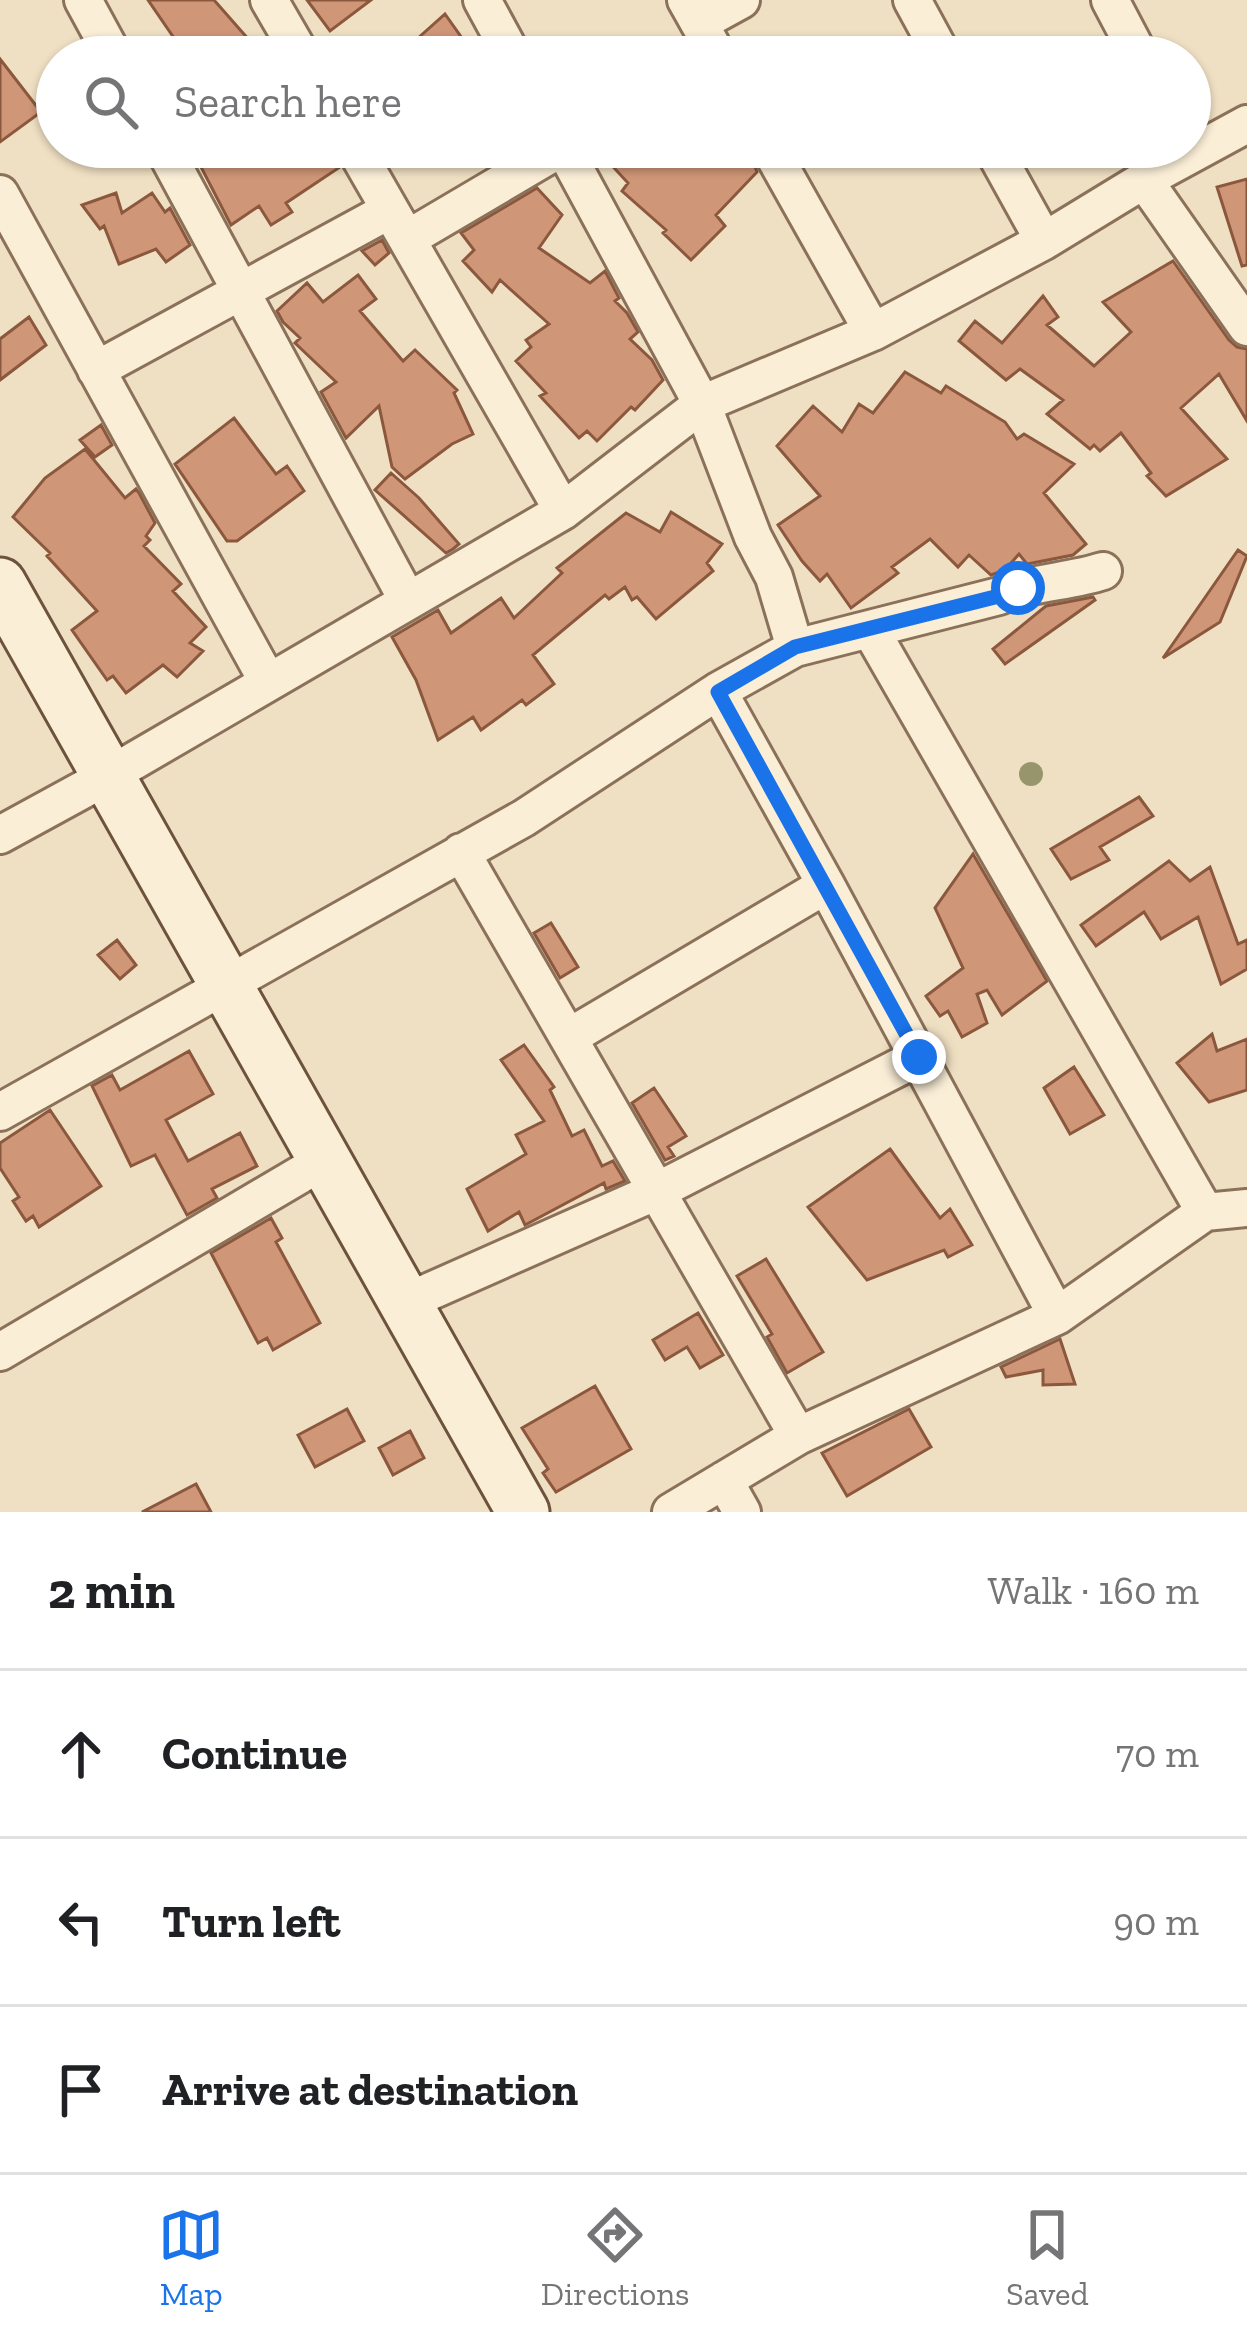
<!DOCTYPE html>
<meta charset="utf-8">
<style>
:root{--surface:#fff;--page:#f6f6f6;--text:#202124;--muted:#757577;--line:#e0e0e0;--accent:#1a73e8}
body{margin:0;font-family:"Zilla Slab",serif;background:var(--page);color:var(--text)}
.stop{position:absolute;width:36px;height:36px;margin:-27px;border:9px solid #1a73e8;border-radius:50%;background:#fff}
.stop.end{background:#1a73e8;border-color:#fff;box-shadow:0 3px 12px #0008}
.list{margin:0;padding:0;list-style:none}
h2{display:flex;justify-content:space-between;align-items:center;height:156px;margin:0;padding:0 48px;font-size:51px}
h2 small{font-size:39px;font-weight:400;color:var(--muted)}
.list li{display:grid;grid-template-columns:78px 1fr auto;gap:36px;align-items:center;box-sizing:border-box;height:168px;padding:0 48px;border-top:3px solid var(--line)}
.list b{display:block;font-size:45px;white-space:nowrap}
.list em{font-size:39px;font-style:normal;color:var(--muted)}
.icon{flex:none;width:66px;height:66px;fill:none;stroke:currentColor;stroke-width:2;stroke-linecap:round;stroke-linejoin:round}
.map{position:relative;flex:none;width:1247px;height:1512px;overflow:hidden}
.search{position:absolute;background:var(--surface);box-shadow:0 3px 9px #0004;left:36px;right:36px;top:36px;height:132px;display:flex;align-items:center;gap:30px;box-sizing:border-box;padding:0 42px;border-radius:66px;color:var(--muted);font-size:45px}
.sheet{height:660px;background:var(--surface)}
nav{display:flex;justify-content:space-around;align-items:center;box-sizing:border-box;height:168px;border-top:3px solid var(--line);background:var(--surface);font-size:33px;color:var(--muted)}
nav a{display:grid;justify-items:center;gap:6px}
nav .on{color:var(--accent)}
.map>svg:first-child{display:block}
.building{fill:#cf9778;stroke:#8b583e;stroke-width:3}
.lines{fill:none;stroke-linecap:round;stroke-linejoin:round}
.street-casing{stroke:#8b7159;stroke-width:42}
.secondary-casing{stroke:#6d523c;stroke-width:57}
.street{stroke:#faeed7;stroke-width:36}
.secondary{stroke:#faeed7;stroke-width:51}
.tree{fill:#97956c}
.route{stroke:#1a73e8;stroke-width:15}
</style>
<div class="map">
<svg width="1247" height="1512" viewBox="0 0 1247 1512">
<rect width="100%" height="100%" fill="#f0e0c3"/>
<!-- building -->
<path class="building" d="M148 0H214L264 57H187Z
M307 0H371L330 31Z
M445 14 464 41 441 57H397Z
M0 59 41 112 0 142Z
M228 147H332L340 167 286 203 292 212 271 225 259 206 231 225 201 167Z
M595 147H747L757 172 716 215 725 226 691 260 663 233 666 230 622 191 628 183Z
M1247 179V265L1242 266 1217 187Z
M537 188 562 215 539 248 590 283 605 271 619 298 615 301 627 313 638 332 630 339 652 360 663 380 635 410 631 407 597 441 587 431 579 438 540 396 546 393 516 361 531 347 526 340 549 324 500 280 492 292 463 261 474 250 461 233Z
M116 193 122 213 152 193 165 212 170 208 190 245 166 262 156 249 119 264 104 226 100 229 82 205Z
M382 240 389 253 375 265 362 251Z
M1173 261 1229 340 1237 347 1247 349V421L1219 374 1181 408 1227 459 1166 496 1147 476 1151 473 1121 433 1100 451 1094 445 1090 449 1047 414 1063 400 1020 369 1006 380 959 341 975 321 1002 343 1043 296 1058 317 1047 325 1094 366 1131 332 1103 302Z
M358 275 376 299 360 311 403 361 415 350 457 390 454 393 473 434 452 444 405 479 392 467 379 406 346 438 321 392 336 382 295 343 300 338 283 322 277 311 307 283 323 302Z
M29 317 46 345 0 380V339Z
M905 372 941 393 946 386 1005 422 1017 439 1024 434 1074 464 1044 493 1086 544 1073 555 1027 564 1019 554 1005 570 991 575 969 555 958 567 930 539 892 567 898 573 851 608 827 574 820 581 802 561 778 525 820 496 777 446 813 406 842 432 859 404 873 413Z
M234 418 276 474 287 466 304 491 237 541H227L175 464Z
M101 425 112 445 95 457 80 440Z
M85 449 125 498 136 489 139 493 155 523 146 536 150 540 144 546 181 584 173 591 206 627 190 643 203 651 177 677 163 665 126 693 113 676 107 680 72 630 97 611 47 556 50 553 13 517 45 478Z
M391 473 419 498 459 544 453 549 446 553 375 490Z
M671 512 722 544 707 563 713 571 656 619 637 597 632 600 625 587 609 599 605 595 533 655 554 684 526 705 522 700 481 730 473 717 438 740 416 680 392 637 438 610 451 633 501 598 514 618 562 573 557 568 626 513 660 532Z
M1238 550 1247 556 1220 622 1163 658Z
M1093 597 1095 600 1005 664 993 649 1046 606Z
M1139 797 1153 816 1100 847 1109 860 1071 879 1051 849Z
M973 854 1047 981 1002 1015 987 990 977 994 987 1023 962 1037 948 1011 940 1016 926 996 963 968 935 908Z
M1169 861 1190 881 1210 867 1238 944 1247 940V969L1221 984 1198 917 1161 939 1144 912 1096 946 1081 925Z
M551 923 578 967 560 978 534 933Z
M117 940 136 965 120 979 98 955Z
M1212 1034 1217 1051 1247 1039V1090L1209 1102 1177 1063Z
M524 1045 554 1087 550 1090 572 1136 584 1130 602 1166 613 1161 625 1181 606 1189 604 1183 525 1225 519 1212 488 1231 467 1189 526 1154 516 1135 544 1121 501 1060Z
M189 1051 213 1094 166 1120 188 1161 240 1133 257 1166 212 1189 217 1198 187 1215 155 1155 131 1166 92 1086 112 1075 120 1090Z
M1074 1067 1104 1115 1070 1134 1044 1088Z
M654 1088 686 1136 668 1147 674 1156 665 1160 632 1103Z
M50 1110 101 1186 39 1227 33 1216 26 1221 13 1201 19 1197 0 1168V1143Z
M890 1149 940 1218 950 1209 972 1245 948 1257 944 1250 867 1280 808 1207Z
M271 1218 282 1238 276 1242 320 1323 273 1350 267 1338 258 1343 211 1253Z
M766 1259 823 1352 787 1373 767 1337 772 1334 737 1276Z
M698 1313 723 1355 700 1368 687 1347 665 1360 653 1340Z
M1060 1339 1075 1384 1043 1385V1370L1006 1377 1001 1367Z
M595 1386 631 1449 556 1492 543 1473 548 1469 522 1428Z
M347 1409 364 1441 315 1467 298 1435Z
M909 1409 931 1447 847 1496 822 1453Z
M410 1431 424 1458 393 1475 379 1448Z
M196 1484 211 1512H142Z"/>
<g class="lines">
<!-- street casing -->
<g class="street-casing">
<path id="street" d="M83 0 114 57
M269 0 302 57
M482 0 513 57
M686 0 718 57
M912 0 943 57
M1110 0 1140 57
M699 23 741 0
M163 147 408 601
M354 147 563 511
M769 147 873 332
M992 147 1044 241
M1144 180 1247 327
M0 194 268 682
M407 239 563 147
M96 370 390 210
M870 629 1205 1212
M795 648 999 596C1032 582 1069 582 1103 571
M718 691 826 885 1057 1316
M0 835 108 776 563 511 702 404 873 332 1044 241 1144 180 1247 124
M461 852 798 1436
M569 1037 826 885
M0 1112 524 818 718 691 795 648 774 577 753 537 702 404 563 147
M406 1302 657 1191 919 1057
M0 1352 325 1160
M724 1480 742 1512
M671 1512 798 1436 1057 1316 1205 1212 1247 1208"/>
</g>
<!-- secondary casing -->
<g class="secondary-casing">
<path id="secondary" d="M0 584 523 1512"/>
</g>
<!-- street -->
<use href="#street" class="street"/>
<!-- secondary -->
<use href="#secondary" class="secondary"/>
</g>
<!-- trees -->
<circle class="tree" cx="1031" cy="774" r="12"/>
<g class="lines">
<!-- route -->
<path class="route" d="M919 1057 718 692 795 647 999 596 1018 588"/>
</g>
</svg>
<div class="stop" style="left:1018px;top:588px"></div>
<div class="stop end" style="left:919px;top:1057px"></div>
<div class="search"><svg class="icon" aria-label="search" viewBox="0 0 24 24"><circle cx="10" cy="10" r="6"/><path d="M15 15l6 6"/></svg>Search here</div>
</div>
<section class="sheet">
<h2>2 min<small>Walk · 160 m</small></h2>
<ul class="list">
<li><svg class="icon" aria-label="ahead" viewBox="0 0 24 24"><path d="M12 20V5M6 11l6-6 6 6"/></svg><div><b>Continue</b></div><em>70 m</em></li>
<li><svg class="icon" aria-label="left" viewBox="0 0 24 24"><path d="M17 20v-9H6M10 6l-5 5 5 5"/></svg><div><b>Turn left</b></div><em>90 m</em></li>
<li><svg class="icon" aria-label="arrive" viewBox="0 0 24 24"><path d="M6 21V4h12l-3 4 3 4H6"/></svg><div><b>Arrive at destination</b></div></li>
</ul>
</section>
<nav>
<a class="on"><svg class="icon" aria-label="map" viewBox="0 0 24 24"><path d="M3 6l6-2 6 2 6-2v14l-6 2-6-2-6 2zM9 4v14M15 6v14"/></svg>Map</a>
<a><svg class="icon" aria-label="directions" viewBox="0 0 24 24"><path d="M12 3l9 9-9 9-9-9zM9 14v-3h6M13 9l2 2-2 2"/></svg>Directions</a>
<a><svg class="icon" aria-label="saved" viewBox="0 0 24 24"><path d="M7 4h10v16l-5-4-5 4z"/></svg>Saved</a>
</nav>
